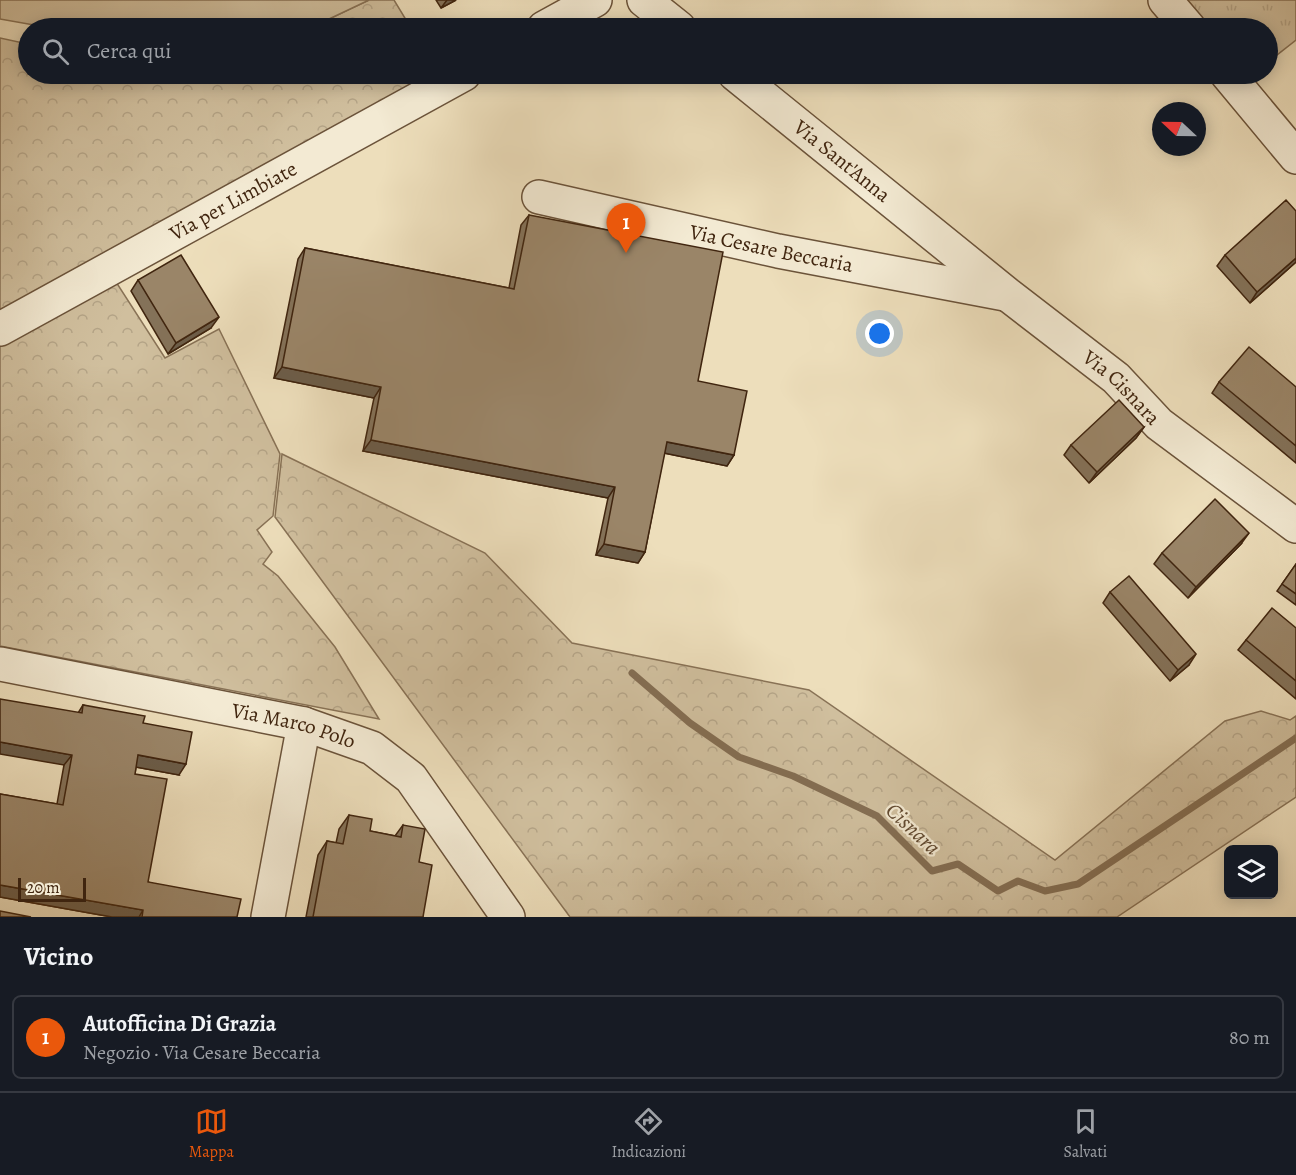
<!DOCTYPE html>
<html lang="it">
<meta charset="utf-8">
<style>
:root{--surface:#171b24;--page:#20242c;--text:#f1f3f6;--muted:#9ea1a6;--line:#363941;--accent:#ea580c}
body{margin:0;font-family:Alegreya,serif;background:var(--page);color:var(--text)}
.controls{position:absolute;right:18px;bottom:18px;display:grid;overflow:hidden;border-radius:9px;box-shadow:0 3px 15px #0003}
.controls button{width:54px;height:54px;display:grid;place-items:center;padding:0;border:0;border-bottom:2px solid var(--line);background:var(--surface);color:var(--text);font:30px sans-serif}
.compass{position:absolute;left:1152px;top:102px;width:54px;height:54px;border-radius:50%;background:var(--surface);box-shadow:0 3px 15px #0003;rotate:292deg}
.scale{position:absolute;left:18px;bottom:15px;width:68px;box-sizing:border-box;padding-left:6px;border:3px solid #40250f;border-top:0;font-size:16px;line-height:21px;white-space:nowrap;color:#40250f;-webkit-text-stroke:4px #f3ead3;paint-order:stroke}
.you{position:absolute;left:880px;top:334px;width:21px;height:21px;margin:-15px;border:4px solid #fff;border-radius:50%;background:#1a73e8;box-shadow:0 0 0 9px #1a73e833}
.badge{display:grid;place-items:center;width:39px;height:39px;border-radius:50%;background:var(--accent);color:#fff;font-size:20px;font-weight:700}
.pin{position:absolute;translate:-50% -50px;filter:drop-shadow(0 2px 3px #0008)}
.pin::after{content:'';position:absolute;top:32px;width:21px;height:18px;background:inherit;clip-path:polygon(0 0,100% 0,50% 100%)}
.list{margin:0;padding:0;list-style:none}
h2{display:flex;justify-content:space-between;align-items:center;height:78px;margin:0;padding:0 24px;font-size:26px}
h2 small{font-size:20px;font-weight:400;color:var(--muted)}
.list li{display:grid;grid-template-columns:39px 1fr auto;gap:18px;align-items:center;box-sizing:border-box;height:84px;margin:0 12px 12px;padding:0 12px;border:2px solid var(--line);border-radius:9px}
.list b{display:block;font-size:22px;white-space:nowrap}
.list p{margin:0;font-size:20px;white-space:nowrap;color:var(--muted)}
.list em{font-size:20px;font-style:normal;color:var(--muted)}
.icon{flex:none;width:33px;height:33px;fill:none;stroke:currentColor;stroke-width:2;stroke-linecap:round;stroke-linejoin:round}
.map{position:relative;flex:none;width:1296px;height:917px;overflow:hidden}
.search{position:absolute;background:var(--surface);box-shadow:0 3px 15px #0003;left:18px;right:18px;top:18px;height:66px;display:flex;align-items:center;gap:15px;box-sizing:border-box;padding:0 21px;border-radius:33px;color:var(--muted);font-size:22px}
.sheet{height:174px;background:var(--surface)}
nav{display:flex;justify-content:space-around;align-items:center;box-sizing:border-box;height:84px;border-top:2px solid var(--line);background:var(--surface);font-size:16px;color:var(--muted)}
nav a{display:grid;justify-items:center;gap:3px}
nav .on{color:var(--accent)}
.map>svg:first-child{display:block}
.grass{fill:url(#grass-tufts);stroke:#887256;stroke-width:1.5}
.forest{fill:url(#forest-crowns);stroke:#887256;stroke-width:1.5}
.garden{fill:#d0bf9e;stroke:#887256;stroke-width:1.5}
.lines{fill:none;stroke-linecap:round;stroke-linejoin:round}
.stream{stroke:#846e53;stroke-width:7}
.minor-casing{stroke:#6b533a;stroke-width:36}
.minor{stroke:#f3ead3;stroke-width:33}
.wall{fill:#847259;stroke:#40250f;stroke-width:1.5}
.shaded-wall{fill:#6c5d49;stroke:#40250f;stroke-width:1.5}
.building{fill:#9a8568;stroke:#40250f;stroke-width:1.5}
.labels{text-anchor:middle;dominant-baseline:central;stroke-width:4.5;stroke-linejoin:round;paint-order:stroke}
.street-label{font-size:21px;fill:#40250f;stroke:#f3ead3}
.water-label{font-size:22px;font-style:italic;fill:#624a31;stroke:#f3ead3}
</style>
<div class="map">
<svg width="1296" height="917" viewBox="0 0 1296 917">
<defs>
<pattern id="grass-tufts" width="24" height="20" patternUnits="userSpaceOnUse" patternTransform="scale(1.5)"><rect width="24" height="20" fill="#d0bf9e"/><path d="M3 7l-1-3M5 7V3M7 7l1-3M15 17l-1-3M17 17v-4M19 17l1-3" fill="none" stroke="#b4a487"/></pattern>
<pattern id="forest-crowns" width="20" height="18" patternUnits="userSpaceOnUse" patternTransform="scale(1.5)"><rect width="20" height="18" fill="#d0bf9e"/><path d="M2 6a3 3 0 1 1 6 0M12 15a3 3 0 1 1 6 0" fill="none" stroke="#b4a487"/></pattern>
</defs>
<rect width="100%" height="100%" fill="#eddebb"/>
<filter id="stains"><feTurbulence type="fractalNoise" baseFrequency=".00333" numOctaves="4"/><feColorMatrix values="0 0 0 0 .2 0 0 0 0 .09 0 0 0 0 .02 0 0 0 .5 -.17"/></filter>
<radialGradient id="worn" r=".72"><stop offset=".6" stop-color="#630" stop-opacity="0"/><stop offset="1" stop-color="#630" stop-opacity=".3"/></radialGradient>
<!-- grass -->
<path class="grass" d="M1182 0H1296V40L1268 62V28H1206Z"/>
<!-- forest -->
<path class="forest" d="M369 0H394L411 28H310Z
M0 38 28 44V74H437L107 268 165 358 219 329 280 454 273 516 257 530 272 552 263 564 278 576 335 647 379 719 0 646Z
M282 454 485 553 572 643 809 690 1055 860 1225 721 1261 711 1290 720 1296 716V797L1117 917H570L275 517Z"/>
<!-- garden -->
<path class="garden" d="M0 0H369L310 28H51L0 19Z"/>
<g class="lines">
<!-- stream -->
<path class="stream" d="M632 673 690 723 739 757 793 776 877 816 932 871 958 864 998 891 1018 881 1045 891 1078 884 1296 738"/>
<!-- minor casing -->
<g class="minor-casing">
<g id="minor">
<path d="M644 0 679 28"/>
<path d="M1165 0 1189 28"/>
<path d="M544 28 595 0"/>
<path id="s1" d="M735 74 1007 294 1116 378 1159 424 1296 526"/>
<path d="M1227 74 1296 157"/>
<path id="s2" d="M539 197 778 251 1005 294"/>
<path id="s3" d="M0 329 464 74"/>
<path id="s4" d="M0 664 304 724 372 748 411 778 508 917"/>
<path d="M268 917 304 724"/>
</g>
</g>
<!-- minor -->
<use href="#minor" class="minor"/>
</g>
<!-- wall -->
<path class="wall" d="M436 0H456L441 8Z
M529 215 698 381 734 455 727 466 664 453 645 552 638 563 596 555 608 498 363 451 374 398 274 378 298 259 305 248 509 288 521 225Z
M1225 255 1296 262 1250 303 1217 266Z
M138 280 211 328 168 354 131 291Z
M1219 382 1296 387V463L1212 393Z
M1144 427 1136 438 1089 483 1064 455 1071 445Z
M1241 544 1188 598 1154 564 1162 553Z
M1296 564V605L1277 591Z
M1110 592 1189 665 1170 681 1103 603Z
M1296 628V699L1238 650 1246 640Z
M83 705 143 723 179 775 136 767 135 774 148 882 237 917H112L0 897V794L57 804 64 765 78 713Z
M349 815 370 831 395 836 403 825 419 862 423 917H306L318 855 327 841 336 843 339 829Z"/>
<!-- shaded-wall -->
<path class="shaded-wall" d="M447 0H456L441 8Z
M1296 258V262L1250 303 1257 292Z
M219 317 211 328 168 354 176 343Z
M282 367 381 387 374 398 274 378Z
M1144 427 1136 438 1089 483 1097 472Z
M371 440 615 487 608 498 363 451Z
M667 442 734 455 727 466 659 452Z
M1249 533 1241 544 1188 598 1196 587Z
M604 544 645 552 638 563 596 555Z
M1196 654 1189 665 1170 681 1178 670Z
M0 742 72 755 64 765 0 754Z
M138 755 186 764 179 775 130 766Z
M0 885 143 910 139 917H112L0 897Z"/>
<!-- building -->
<path class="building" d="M1286 200 1296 211V258L1257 292 1225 255Z
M529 215 723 252 698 381 747 391 734 455 667 442 645 552 604 544 615 487 371 440 381 387 282 367 305 248 514 289Z
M181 255 219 317 176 343 138 280Z
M1249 347 1296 387V446L1219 382Z
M1119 400 1144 427 1097 472 1071 445Z
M1215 499 1249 533 1196 587 1162 553Z
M1296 564V594L1282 584Z
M1129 576 1196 654 1178 670 1110 592Z
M1272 608 1296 628V681L1246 640Z
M0 699 82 713 83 705 145 716 143 723 192 732 186 764 138 755 135 774 167 779 148 882 241 899 237 917H142L143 910 0 885V794L63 805 72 755 0 742Z
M349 815 372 819 370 831 401 837 403 825 425 829 419 862 432 865 423 917H313L327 841 343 844Z
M0 911 31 917H0Z"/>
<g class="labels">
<!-- street labels -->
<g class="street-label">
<text stroke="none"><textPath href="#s1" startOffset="138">Via Sant'Anna</textPath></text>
<text stroke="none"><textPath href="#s3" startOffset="266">Via per Limbiate</textPath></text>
<text stroke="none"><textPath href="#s2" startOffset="238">Via Cesare Beccaria</textPath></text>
<text stroke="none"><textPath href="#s1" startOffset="498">Via Cisnara</textPath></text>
<text stroke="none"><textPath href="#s4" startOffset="300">Via Marco Polo</textPath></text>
</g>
<!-- water labels -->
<g class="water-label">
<text transform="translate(913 829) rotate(43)">Cisnara</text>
</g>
</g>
<rect width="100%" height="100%" filter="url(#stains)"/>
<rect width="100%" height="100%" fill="url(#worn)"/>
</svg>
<div class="controls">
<button><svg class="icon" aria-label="layers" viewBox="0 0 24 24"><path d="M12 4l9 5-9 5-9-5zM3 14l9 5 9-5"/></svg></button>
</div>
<svg class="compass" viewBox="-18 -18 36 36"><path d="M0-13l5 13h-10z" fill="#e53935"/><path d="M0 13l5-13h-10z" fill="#9ea1a6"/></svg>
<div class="scale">20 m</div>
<div class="you"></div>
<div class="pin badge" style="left:626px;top:253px">1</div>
<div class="search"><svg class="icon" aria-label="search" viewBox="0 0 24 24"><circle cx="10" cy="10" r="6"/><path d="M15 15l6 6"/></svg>Cerca qui</div>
</div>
<section class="sheet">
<h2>Vicino<small></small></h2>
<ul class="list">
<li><span class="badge">1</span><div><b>Autofficina Di Grazia</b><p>Negozio · Via Cesare Beccaria</p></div><em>80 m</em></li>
</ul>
</section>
<nav>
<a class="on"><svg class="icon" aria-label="map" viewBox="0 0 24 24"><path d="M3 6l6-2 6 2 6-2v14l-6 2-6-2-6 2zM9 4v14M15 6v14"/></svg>Mappa</a>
<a><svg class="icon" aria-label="directions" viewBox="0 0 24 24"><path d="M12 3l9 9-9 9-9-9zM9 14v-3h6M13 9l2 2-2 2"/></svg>Indicazioni</a>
<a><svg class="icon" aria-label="saved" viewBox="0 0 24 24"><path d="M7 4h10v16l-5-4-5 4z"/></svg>Salvati</a>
</nav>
